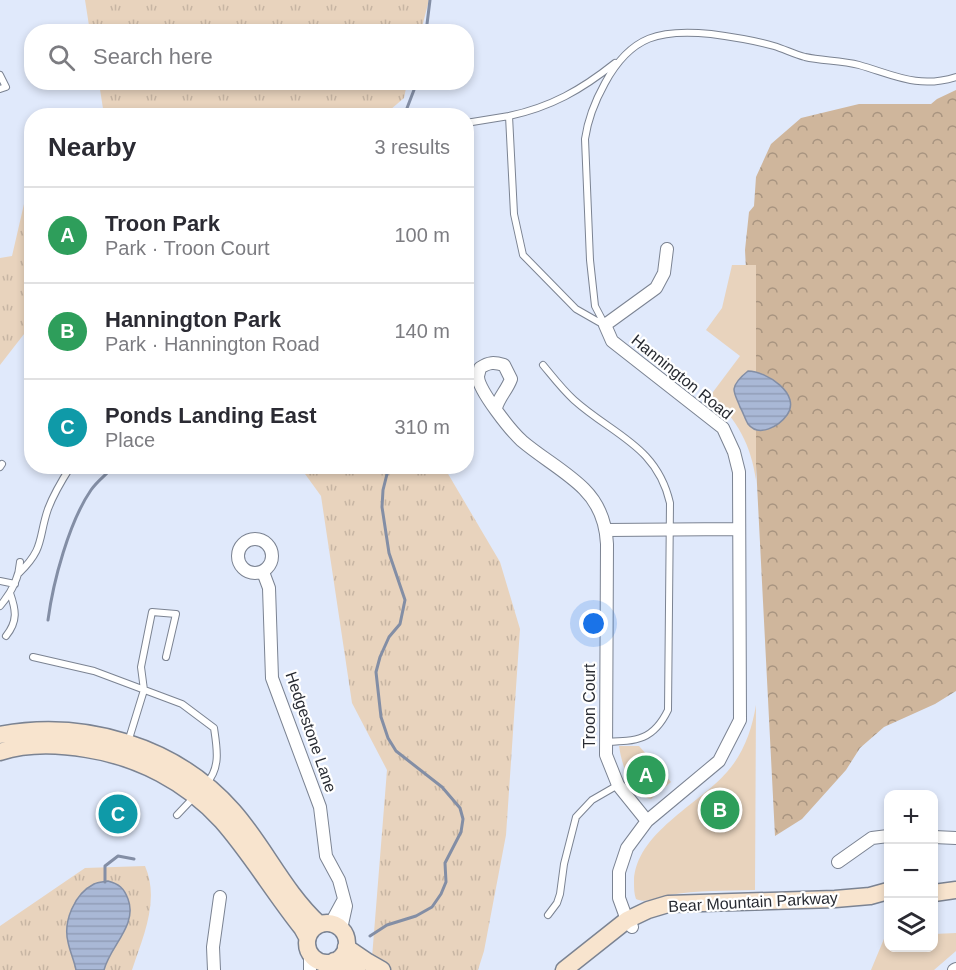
<!DOCTYPE html>
<meta charset="utf-8">
<style>
:root{--surface:#fff;--page:#f7f7f7;--text:#2b2b33;--muted:#7c7c81;--line:#e1e1e2;--accent:#7a562f}
body{margin:0;font-family:Arial,sans-serif;background:var(--page);color:var(--text)}
.controls{position:absolute;right:18px;bottom:18px;display:grid;overflow:hidden;border-radius:12px;box-shadow:0 3px 9px #0003}
.controls button{width:54px;height:54px;display:grid;place-items:center;padding:0;border:0;border-bottom:2px solid var(--line);background:var(--surface);color:var(--text);font:30px sans-serif}
.you{position:absolute;left:594px;top:624px;width:21px;height:21px;margin:-15px;border:4px solid #fff;border-radius:50%;background:#1a73e8;box-shadow:0 0 0 9px #1a73e833}
.badge{display:grid;place-items:center;width:39px;height:39px;border-radius:50%;background:var(--accent);color:#fff;font-size:20px;font-weight:700}
.pin{position:absolute;translate:-50% -50%;border:3px solid #fff;box-shadow:0 2px 6px #0006}
.list{margin:0;padding:0;list-style:none}
h2{display:flex;justify-content:space-between;align-items:center;height:78px;margin:0;padding:0 24px;font-size:26px}
h2 small{font-size:20px;font-weight:400;color:var(--muted)}
.list li{display:grid;grid-template-columns:39px 1fr auto;gap:18px;align-items:center;box-sizing:border-box;height:96px;padding:0 24px;border-top:2px solid var(--line)}
.list b{display:block;font-size:22px;white-space:nowrap}
.list p{margin:0;font-size:20px;white-space:nowrap;color:var(--muted)}
.list em{font-size:20px;font-style:normal;color:var(--muted)}
.icon{flex:none;width:33px;height:33px;fill:none;stroke:currentColor;stroke-width:2;stroke-linecap:round;stroke-linejoin:round}
.map{position:relative;flex:none;width:956px;height:970px;overflow:hidden}
.search{position:absolute;background:var(--surface);box-shadow:0 3px 9px #0003;left:24px;top:24px;width:450px;height:66px;display:flex;align-items:center;gap:15px;box-sizing:border-box;padding:0 21px;border-radius:24px;color:var(--muted);font-size:22px}
.panel{position:absolute;background:var(--surface);box-shadow:0 3px 9px #0003;left:24px;top:108px;width:450px;height:366px;border-radius:24px}
.map>svg:first-child{display:block}
.grass{fill:url(#grass-tufts)}
.forest{fill:url(#forest-crowns)}
.green{fill:#e8d3bd}
.water{fill:url(#water-rules);stroke:#838ea5;stroke-width:1.5}
.lines{fill:none;stroke-linecap:round;stroke-linejoin:round}
.stream{stroke:#838ea5;stroke-width:3}
.lane-casing{stroke:#7b8392;stroke-width:8}
.street-casing{stroke:#7b8392;stroke-width:14}
.secondary-casing{stroke:#7b8392;stroke-width:19}
.lane{stroke:#fff;stroke-width:6}
.street{stroke:#fff;stroke-width:12}
.secondary{stroke:#f8e4ce;stroke-width:16}
.labels{text-anchor:middle;dominant-baseline:central;stroke-width:4.5;stroke-linejoin:round;paint-order:stroke}
.street-label{font-size:16px;fill:#292c33;stroke:#fff}
</style>
<div class="map">
<svg width="956" height="970" viewBox="0 0 956 970">
<defs>
<pattern id="grass-tufts" width="24" height="20" patternUnits="userSpaceOnUse" patternTransform="scale(1.5)"><rect width="24" height="20" fill="#e8d3bd"/><path d="M3 7l-1-3M5 7V3M7 7l1-3M15 17l-1-3M17 17v-4M19 17l1-3" fill="none" stroke="#c7b5a3"/></pattern>
<pattern id="forest-crowns" width="20" height="18" patternUnits="userSpaceOnUse" patternTransform="scale(1.5)"><rect width="20" height="18" fill="#cfb69c"/><path d="M2 6a3 3 0 1 1 6 0M12 15a3 3 0 1 1 6 0" fill="none" stroke="#a89480"/></pattern>
<pattern id="water-rules" width="6" height="5" patternUnits="userSpaceOnUse" patternTransform="scale(1.5)"><rect width="6" height="5" fill="#a9b8d6"/><path d="M0 2.5h6" fill="none" stroke="#919eb8"/></pattern>
</defs>
<rect width="100%" height="100%" fill="#e0e9fb"/>
<!-- grass -->
<path class="grass" d="M85 0H429L421 31 90 32Z
M99 83V82L407 83 404 98 383 116 104 115Z
M31 202V325L0 365V258L12 256 24 204Z
M300 467H444L500 562 520 629 506 835 484 951 478 970H371L387 770 352 703 321 496Z
M145 866C160 900 143 937 132 970H0V926L85 868Z"/>
<!-- forest -->
<path class="forest" d="M956 90V691L935 704 884 727 860 748 846 770 802 819 775 836 745 250 749 212 754 206 756 177 771 144 801 118 859 104H931L937 99Z"/>
<!-- green -->
<path class="green" d="M732 265H756V480C751 446 738 419 710 396L740 356 706 330 722 308Z
M756 705 755 890C727 891 697 890 669 895 658 897 646 904 636 899 634 894 634 888 634 881 636 833 698 805 727 772 744 753 752 729 756 705Z
M619 746H639L671 782 651 799C630 794 622 765 619 746Z
M956 933V951L934 970H871L886 934H888V948H934V934Z"/>
<!-- water -->
<path class="water" d="M748 371C766 371 802 394 787 415 779 426 759 438 748 424 745 419 743 412 740 407 738 401 734 395 734 389 735 382 743 375 748 371Z
M108 881C119 884 124 888 128 899 138 925 110 946 104 970H76C74 960 70 952 68 942 63 922 74 894 94 884 98 882 103 882 108 881Z"/>
<g class="lines">
<!-- stream -->
<path class="stream" d="M426 32 430 0
M404 116 417 82
M48 620C53 582 69 522 91 490 97 481 107 474 114 466
M105 882V866L118 856 134 859
M370 936 387 925 416 916 432 907 441 894 446 882 445 863 461 832 463 819 460 808 442 787 396 751 388 738 381 717 376 672 380 657 389 637 400 624 405 600 389 553 382 507 383 490 389 466"/>
<!-- lane casing -->
<g class="lane-casing">
<path id="lane" d="M0 75 6 87 0 89
M466 123 509 116
M604 325 576 309 523 255 514 214 509 116C551 107 581 90 615 63
M605 325 595 306 590 260 585 139C588 118 595 101 605 83 631 35 661 29 711 34 733 37 754 40 774 46 784 49 794 54 805 57 822 61 841 60 859 65 894 75 918 89 956 77
M543 365C553 377 562 389 574 400 613 435 657 446 670 503L668 710C653 741 636 741 605 742
M0 467 2 464
M19 573C45 548 38 538 48 509 54 493 62 480 71 466
M0 581 15 584
M0 606C11 593 19 579 20 562
M6 636C18 621 16 610 10 593
M33 657 94 671 182 704 214 728C217 748 221 768 206 784
M128 742 144 690 141 667 152 612 176 614 166 657
M177 815 195 796
M548 915 557 903 560 894 564 864 576 817 592 800 618 785"/>
</g>
<!-- street casing -->
<g class="street-casing">
<path id="street" d="M496 408C499 397 507 390 511 379L504 365C494 362 489 362 480 368 480 369 478 375 478 377 479 391 511 431 522 441 542 458 566 471 584 489 599 504 606 523 607 544L606 755 618 785 647 821
M606 530 738 529
M238 556a17 17 0 1 1 34 0a17 17 0 1 1-34 0Z
M263 572 269 588 272 678 320 807 326 856 339 880 346 906 341 929
M934 837 956 838
M838 862 872 838 888 836
M331 923 344 899
M632 927 627 920 619 898V872L627 848 647 821 719 761 740 720 739 472 734 452 723 428 612 341 605 325 656 288 664 273 667 249
M214 970 213 947 220 897
M310 970V954
M954 970 956 969"/>
</g>
<!-- secondary casing -->
<g class="secondary-casing">
<path id="secondary" d="M0 735C84 719 176 746 233 811 264 846 284 892 319 924
M0 752C27 743 58 744 87 749 138 757 187 782 222 821 251 854 274 893 302 928L307 937
M934 893 956 890
M307 943a20 20 0 1 1 40 0a20 20 0 1 1-40 0Z
M346 947 368 962 382 970
M334 961 357 970
M564 970 627 920 648 910 668 904 835 899 870 896 888 891"/>
</g>
<!-- lane -->
<use href="#lane" class="lane"/>
<!-- street -->
<use href="#street" class="street"/>
<!-- secondary -->
<use href="#secondary" class="secondary"/>
</g>
<g class="labels">
<!-- street labels -->
<g class="street-label">
<text transform="translate(682 377) rotate(39)">Hannington Road</text>
<text transform="translate(589 706) rotate(-90)">Troon Court</text>
<text transform="translate(311 732) rotate(71)">Hedgestone Lane</text>
<text transform="translate(753 902) rotate(-3)">Bear Mountain Parkway</text>
</g>
</g>
</svg>
<div class="controls">
<button>+</button>
<button>−</button>
<button><svg class="icon" aria-label="layers" viewBox="0 0 24 24"><path d="M12 4l9 5-9 5-9-5zM3 14l9 5 9-5"/></svg></button>
</div>
<div class="you"></div>
<div class="pin badge" style="left:646px;top:775px;background:#2e9e5b">A</div>
<div class="pin badge" style="left:720px;top:810px;background:#2e9e5b">B</div>
<div class="pin badge" style="left:118px;top:814px;background:#0f9aa8">C</div>
<div class="search"><svg class="icon" aria-label="search" viewBox="0 0 24 24"><circle cx="10" cy="10" r="6"/><path d="M15 15l6 6"/></svg>Search here</div>
<section class="panel">
<h2>Nearby<small>3 results</small></h2>
<ul class="list">
<li><span class="badge" style="background:#2e9e5b">A</span><div><b>Troon Park</b><p>Park · Troon Court</p></div><em>100 m</em></li>
<li><span class="badge" style="background:#2e9e5b">B</span><div><b>Hannington Park</b><p>Park · Hannington Road</p></div><em>140 m</em></li>
<li><span class="badge" style="background:#0f9aa8">C</span><div><b>Ponds Landing East</b><p>Place</p></div><em>310 m</em></li>
</ul>
</section>
</div>
